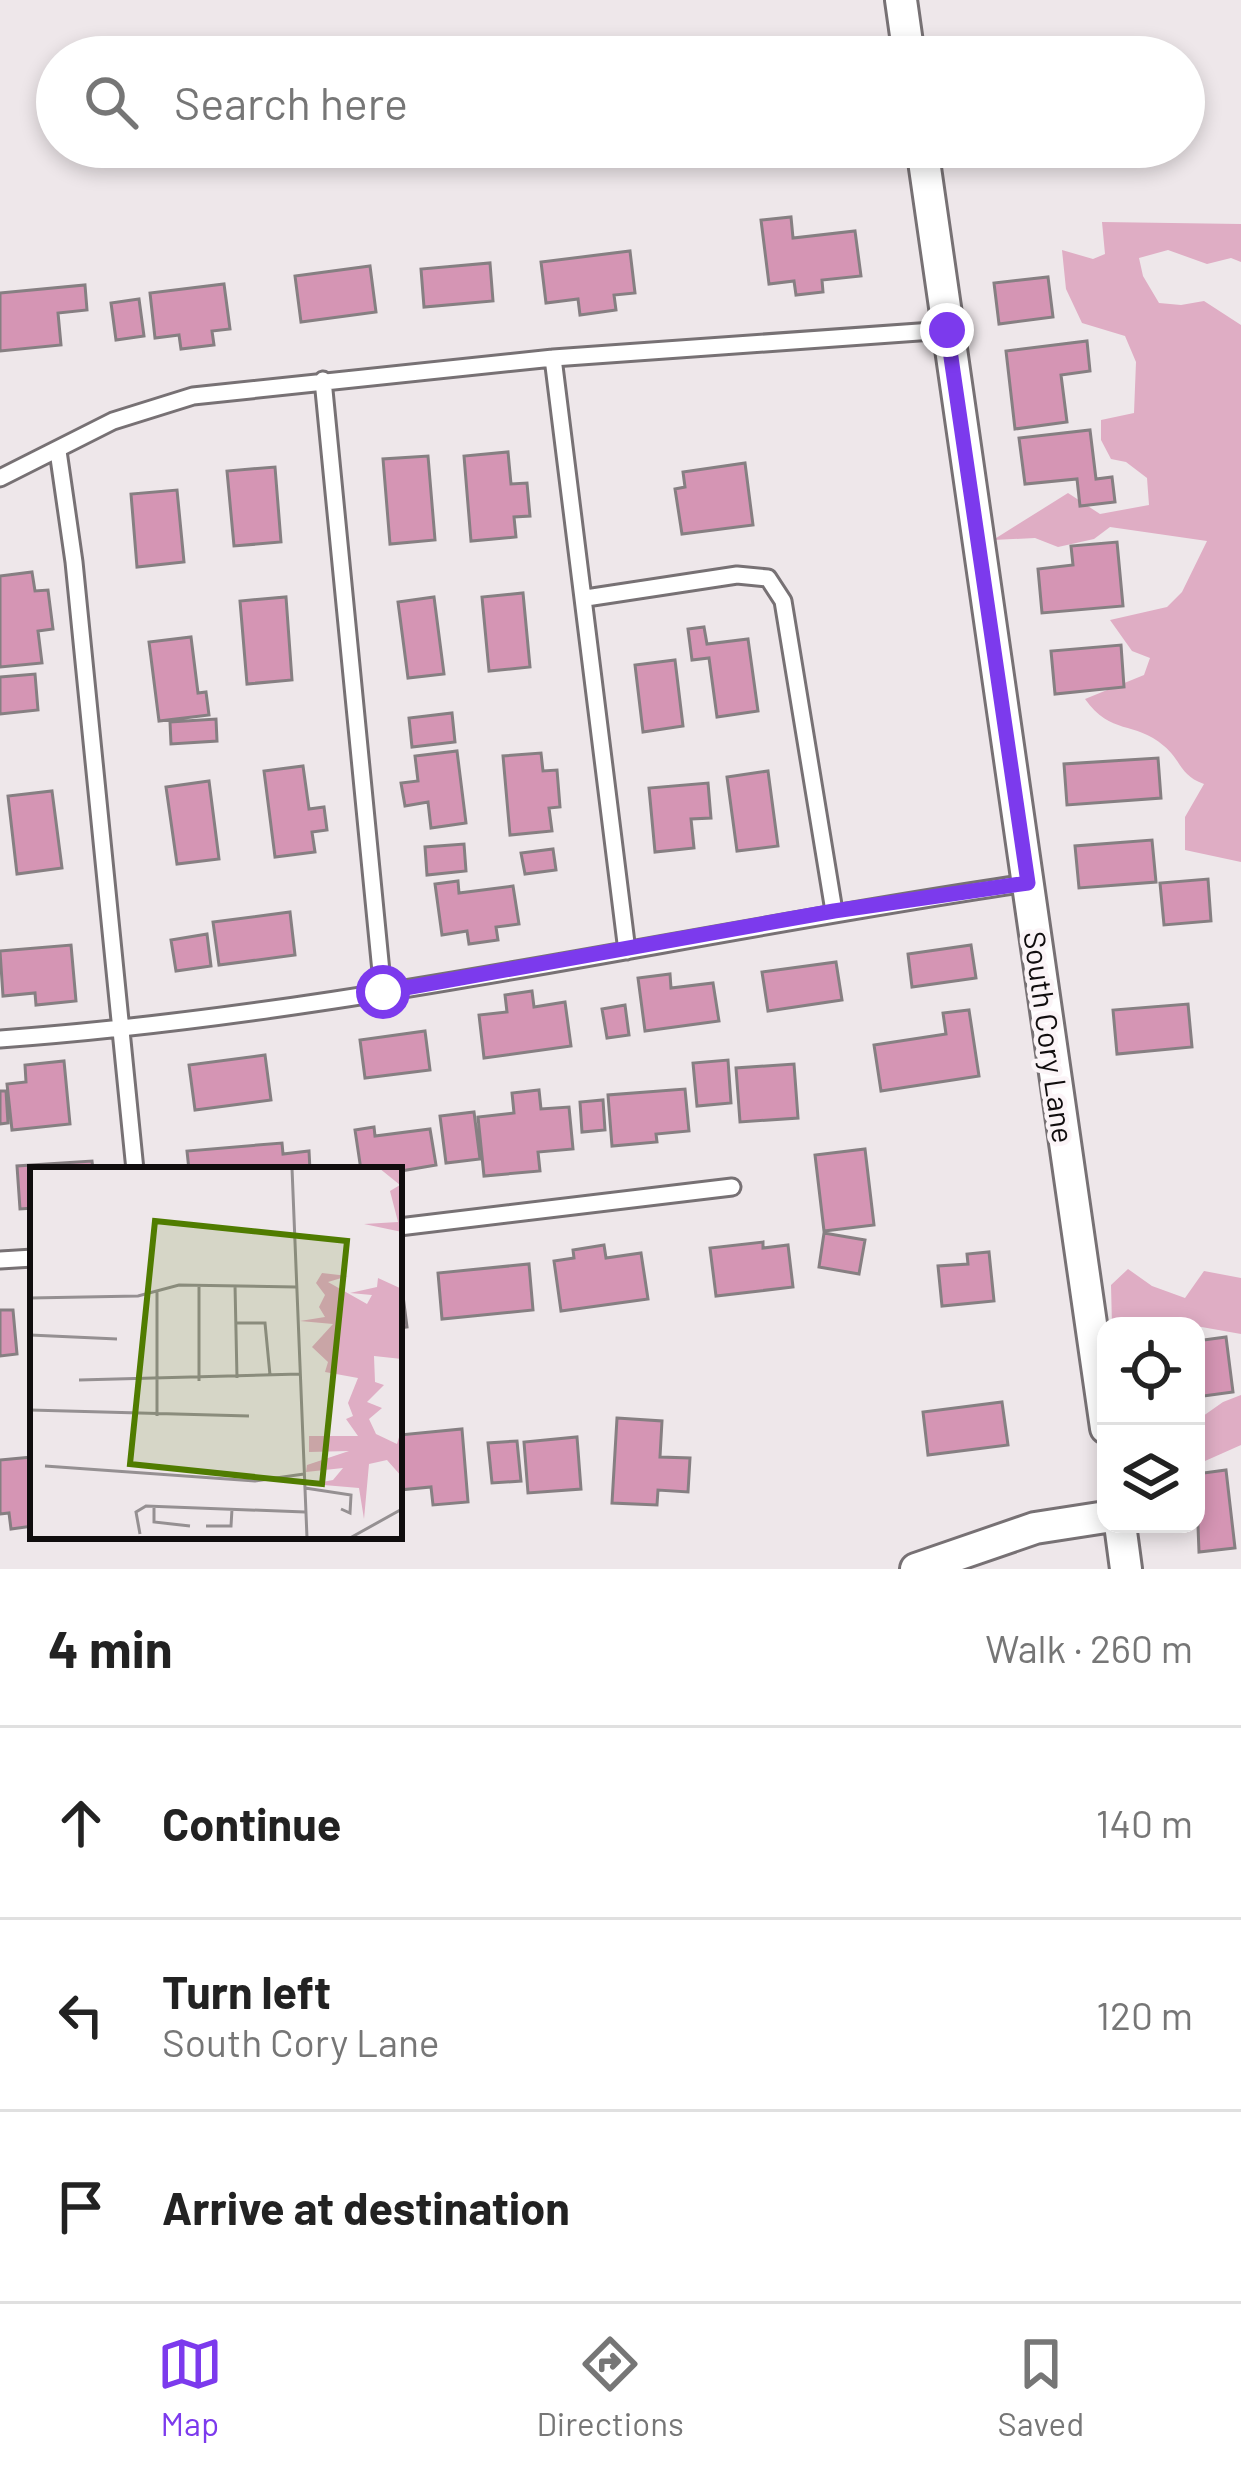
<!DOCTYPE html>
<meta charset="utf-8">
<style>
:root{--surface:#fff;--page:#f6f6f6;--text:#222;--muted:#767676;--line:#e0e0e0;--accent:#7c3aed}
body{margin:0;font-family:Barlow,sans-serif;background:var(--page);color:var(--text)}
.controls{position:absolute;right:36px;bottom:36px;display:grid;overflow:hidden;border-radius:24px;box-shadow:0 6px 18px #0003}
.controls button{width:108px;height:108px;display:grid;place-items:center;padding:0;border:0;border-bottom:3px solid var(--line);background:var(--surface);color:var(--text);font:60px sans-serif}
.stop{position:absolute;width:36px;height:36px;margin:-27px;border:9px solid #7c3aed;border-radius:50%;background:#fff}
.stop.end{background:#7c3aed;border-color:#fff;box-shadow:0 3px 12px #0008}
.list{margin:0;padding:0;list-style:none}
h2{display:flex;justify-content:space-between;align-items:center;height:156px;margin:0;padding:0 48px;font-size:51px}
h2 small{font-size:39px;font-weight:400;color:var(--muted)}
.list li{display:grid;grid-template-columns:78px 1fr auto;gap:36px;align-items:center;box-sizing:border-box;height:192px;padding:0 48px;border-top:3px solid var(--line)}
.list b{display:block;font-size:45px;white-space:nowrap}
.list p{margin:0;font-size:39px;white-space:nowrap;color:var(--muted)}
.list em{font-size:39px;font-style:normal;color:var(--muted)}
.icon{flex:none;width:66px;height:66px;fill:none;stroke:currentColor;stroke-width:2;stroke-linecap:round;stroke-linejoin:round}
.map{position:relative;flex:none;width:1241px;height:1569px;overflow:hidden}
.search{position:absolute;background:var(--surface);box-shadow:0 6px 18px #0003;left:36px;right:36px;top:36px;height:132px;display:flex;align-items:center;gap:30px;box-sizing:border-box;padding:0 42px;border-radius:66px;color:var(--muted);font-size:45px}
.sheet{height:732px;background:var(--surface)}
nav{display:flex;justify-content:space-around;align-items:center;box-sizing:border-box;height:168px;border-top:3px solid var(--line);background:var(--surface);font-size:33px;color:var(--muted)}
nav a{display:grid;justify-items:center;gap:6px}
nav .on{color:var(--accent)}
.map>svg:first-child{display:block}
.green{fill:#dfadc4}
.building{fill:#d595b4;stroke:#867f82;stroke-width:3}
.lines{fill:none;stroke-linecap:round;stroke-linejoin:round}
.service-casing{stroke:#777174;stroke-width:21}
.minor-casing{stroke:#777174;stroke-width:36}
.service{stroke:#fff;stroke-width:15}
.minor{stroke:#fff;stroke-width:30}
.route{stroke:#7c3aed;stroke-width:15}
.labels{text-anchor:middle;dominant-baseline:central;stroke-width:9;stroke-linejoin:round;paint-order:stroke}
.street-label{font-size:30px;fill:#100d0e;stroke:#fbf4f7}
.inset-road{fill:none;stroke:#959092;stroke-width:3}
.view{fill:#507c00;fill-opacity:0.15;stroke:#507c00;stroke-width:6}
.inset-edge{fill:none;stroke:#100d0e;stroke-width:6}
</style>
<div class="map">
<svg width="1241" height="1569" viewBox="0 0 1241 1569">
<rect width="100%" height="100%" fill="#eee7ea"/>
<!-- green -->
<path class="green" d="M1102 222 1241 224V262L1231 258 1207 264 1168 250 1139 258 1143 276 1159 303 1181 305 1204 301 1241 325V862L1185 850V817L1204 784C1179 775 1182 761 1164 746 1134 720 1111 736 1085 699L1144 675 1150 658 1132 651 1110 620 1167 607 1182 592 1207 541 1110 527 1094 539 1058 547 1035 538 993 540 1068 493 1100 514 1149 505 1147 478 1126 462 1111 459 1101 440V420L1134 413 1136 362 1125 336 1082 323 1066 289 1062 250 1093 259 1105 254Z
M1128 1269 1152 1286 1185 1298 1204 1271 1241 1278V1334L1196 1326H1112L1111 1285Z
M1241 1395V1445L1196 1465V1421L1223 1402Z"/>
<!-- building -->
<path class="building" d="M820 41 822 57H758L757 48Z
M791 217 793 238 855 231 861 276 822 280 823 292 796 295 794 281 769 284 761 220Z
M630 251 635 293 614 295 616 310 580 315 578 299 546 303 541 262Z
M490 263 493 301 424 307 421 269Z
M370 266 376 312 301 322 295 276Z
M1048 277 1053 317 999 324 994 283Z
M224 284 230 329 212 331 214 345 181 349 179 335 155 338 150 293Z
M85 285 87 310 58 313 61 345 0 351V293Z
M139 299 144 336 116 340 111 303Z
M1087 341 1090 371 1061 375 1067 422 1015 429 1006 351Z
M1090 430 1096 479 1112 477 1115 502 1080 506 1077 479 1025 484 1019 438Z
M508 452 511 484 527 483 530 516 514 517 516 537 471 541 464 456Z
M428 456 435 540 390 544 383 459Z
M745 463 753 525 682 534 675 489 685 487 683 472Z
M275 467 281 542 234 546 227 471Z
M177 490 184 562 137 567 131 494Z
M1117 542 1123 606 1042 613 1038 569 1073 565 1071 546Z
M32 572 35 591 48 590 53 629 38 631 42 663 0 667V576Z
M523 593 530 667 489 671 482 597Z
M286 597 292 680 247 684 240 601Z
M434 597 444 674 408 678 398 602Z
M704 627 707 644 748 639 758 711 717 717 709 658 692 660 688 629Z
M191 637 198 693 206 692 209 715 159 721 149 642Z
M1121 645 1124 687 1055 694 1051 651Z
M675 660 683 726 643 732 635 665Z
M35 674 38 710 0 714V677Z
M452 713 455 742 412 747 409 718Z
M216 719 217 741 171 744 170 722Z
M457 751 466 823 431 828 428 802 405 806 401 783 418 781 415 756Z
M541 753 543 771 557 770 560 807 549 808 552 831 510 835 503 756Z
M1158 758 1161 798 1067 805 1064 764Z
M303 766 309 809 324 807 327 830 312 832 315 852 275 857 264 771Z
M768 771 778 846 737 851 727 777Z
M209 781 219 859 177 864 166 787Z
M708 783 711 818 691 819 694 848 655 852 649 788Z
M52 791 62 868 17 874 8 796Z
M1152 840 1156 882 1079 888 1075 846Z
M464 844 466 871 427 875 425 847Z
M553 849 556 870 525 874 521 853Z
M1208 879 1211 921 1164 925 1160 883Z
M458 881 459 893 513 886 519 924 496 927 498 940 469 944 467 931 442 935 435 884Z
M290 912 295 955 219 965 213 922Z
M207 934 211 966 176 971 171 940Z
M71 945 76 1001 36 1005 35 993 3 996 0 951Z
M971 945 976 978 912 987 908 954Z
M836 962 842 1000 768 1011 762 972Z
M670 974 671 988 713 983 719 1021 645 1031 638 978Z
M532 991 534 1007 565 1002 571 1046 484 1058 479 1015 507 1012 505 995Z
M1188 1004 1192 1047 1117 1054 1113 1010Z
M625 1005 629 1035 607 1038 602 1009Z
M969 1010 979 1076 881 1091 874 1045 946 1034 943 1013Z
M425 1031 430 1070 365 1078 360 1040Z
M265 1055 271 1100 195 1110 189 1065Z
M728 1060 731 1103 697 1106 693 1063Z
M64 1061 70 1124 12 1130 7 1084 26 1082 25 1065Z
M794 1064 798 1118 740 1122 736 1068Z
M685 1089 689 1131 656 1134 657 1142 612 1146 608 1095Z
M539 1090 541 1109 569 1107 573 1149 538 1152 540 1171 484 1176 478 1117 514 1113 512 1093Z
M0 1091H6L8 1123 0 1124Z
M603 1100 605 1130 582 1132 580 1102Z
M474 1112 480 1159 446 1163 440 1116Z
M374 1127 375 1136 430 1129 436 1165 401 1171 403 1185 399 1186V1170H361L355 1130Z
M282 1143 283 1154 309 1151 310 1170H189L187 1151Z
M865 1149 874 1225 824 1231 815 1155Z
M92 1161 93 1170H33V1208L20 1209 17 1166Z
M824 1233 865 1240 859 1274 819 1267Z
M763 1242V1248L788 1245 793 1287 716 1296 710 1248Z
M604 1245 606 1258 641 1253 648 1299 561 1311 554 1261 574 1258 573 1250Z
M989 1252 994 1301 942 1306 938 1266 968 1264 967 1254Z
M529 1264 533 1310 442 1319 438 1273Z
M401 1280 407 1327 399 1328V1281Z
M0 1310H13L17 1354 0 1356Z
M1226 1337 1233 1392 1196 1397V1341Z
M1002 1402 1008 1445 928 1455 923 1412Z
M617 1418 662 1421 660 1457 690 1458 688 1492 658 1490 657 1505 612 1503Z
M462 1429 468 1502 433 1505 431 1487 399 1490V1435Z
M577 1437 581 1489 528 1493 524 1442Z
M517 1441 521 1481 492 1483 488 1443Z
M33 1457V1526L11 1529 9 1513 0 1514V1460Z
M1226 1470 1235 1548 1199 1552 1196 1474Z"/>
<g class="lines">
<!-- service casing -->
<g class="service-casing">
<path id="service" d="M553 358 627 951
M323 380 383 992
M58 451 74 562 135 1170
M0 478 113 421 193 396 553 358 947 330
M586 598 737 575 768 578 783 601 834 911
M0 1039C346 1014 685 933 1028 883
M399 1227 732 1187
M0 1260 33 1258"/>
</g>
<!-- minor casing -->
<g class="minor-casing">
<path id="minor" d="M901 0 909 57
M922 147 1106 1428
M1120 1524 1126 1569
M916 1569 1035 1528 1106 1517"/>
</g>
<!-- service -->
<use href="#service" class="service"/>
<!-- minor -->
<use href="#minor" class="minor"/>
</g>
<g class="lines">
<!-- route -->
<path class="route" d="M383 992 834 911 1028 883 947 330"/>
</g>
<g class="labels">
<!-- street labels -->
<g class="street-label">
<text transform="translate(1050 1037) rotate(82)">South Cory Lane</text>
</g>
</g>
<!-- overview -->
<g transform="translate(30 1167)">
<rect width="372" height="372" fill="#eee7ea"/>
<path d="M349 1H372V65L334 57 368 55 360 24 370 18ZM292 106 318 109 298 115 337 137 342 128 320 126 347 120 348 111 372 122V192L344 189 345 215 354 218 337 235 352 241 339 252 346 267 367 277 372 260V310L357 293 339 297 334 352 329 321 282 317 303 313 313 301 276 305 277 298 319 284 279 285V269H328L316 252 323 249 318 236 328 211 295 205 298 195 282 180 303 157 270 154 295 150 289 140 295 128 286 116Z" fill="#dfadc4"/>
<path class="inset-road" d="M262 1 277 371M205 118 207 211M127 125V249M0 131 108 129 149 118 266 120M206 156H235L240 208M0 168 87 172M49 213 270 207M169 214V118M0 243 219 249M15 299 225 314 274 307M275 321 321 328 320 346 311 342M124 340V355L160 359M176 359H201L202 342M110 367 106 345 116 339 275 345M320 371 372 342"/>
<path class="view" d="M125 54 317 74 292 317 100 297Z"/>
<rect width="372" height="372" class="inset-edge"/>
</g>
</svg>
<div class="controls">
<button><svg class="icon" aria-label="locate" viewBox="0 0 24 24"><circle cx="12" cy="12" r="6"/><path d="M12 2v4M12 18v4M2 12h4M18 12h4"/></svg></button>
<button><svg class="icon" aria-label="layers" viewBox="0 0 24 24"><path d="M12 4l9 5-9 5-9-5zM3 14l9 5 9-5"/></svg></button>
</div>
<div class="stop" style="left:383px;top:992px"></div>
<div class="stop end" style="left:947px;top:330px"></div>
<div class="search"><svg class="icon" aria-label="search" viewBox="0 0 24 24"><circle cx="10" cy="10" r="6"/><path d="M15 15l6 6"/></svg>Search here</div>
</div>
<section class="sheet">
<h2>4 min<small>Walk · 260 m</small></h2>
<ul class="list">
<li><svg class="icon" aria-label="ahead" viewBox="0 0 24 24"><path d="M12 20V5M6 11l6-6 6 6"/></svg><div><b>Continue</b></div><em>140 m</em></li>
<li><svg class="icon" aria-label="left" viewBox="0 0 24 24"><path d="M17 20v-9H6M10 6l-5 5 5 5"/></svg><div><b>Turn left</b><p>South Cory Lane</p></div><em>120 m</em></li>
<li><svg class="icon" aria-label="arrive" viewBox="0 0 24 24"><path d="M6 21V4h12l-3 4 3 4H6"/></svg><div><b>Arrive at destination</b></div></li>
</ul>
</section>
<nav>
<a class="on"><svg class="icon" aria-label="map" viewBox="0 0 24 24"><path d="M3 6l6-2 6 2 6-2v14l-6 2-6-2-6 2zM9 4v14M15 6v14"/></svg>Map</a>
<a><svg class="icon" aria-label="directions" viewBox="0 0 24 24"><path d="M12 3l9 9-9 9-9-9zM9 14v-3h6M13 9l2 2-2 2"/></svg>Directions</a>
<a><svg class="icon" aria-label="saved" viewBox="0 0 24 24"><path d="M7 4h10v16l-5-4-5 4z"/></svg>Saved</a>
</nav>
